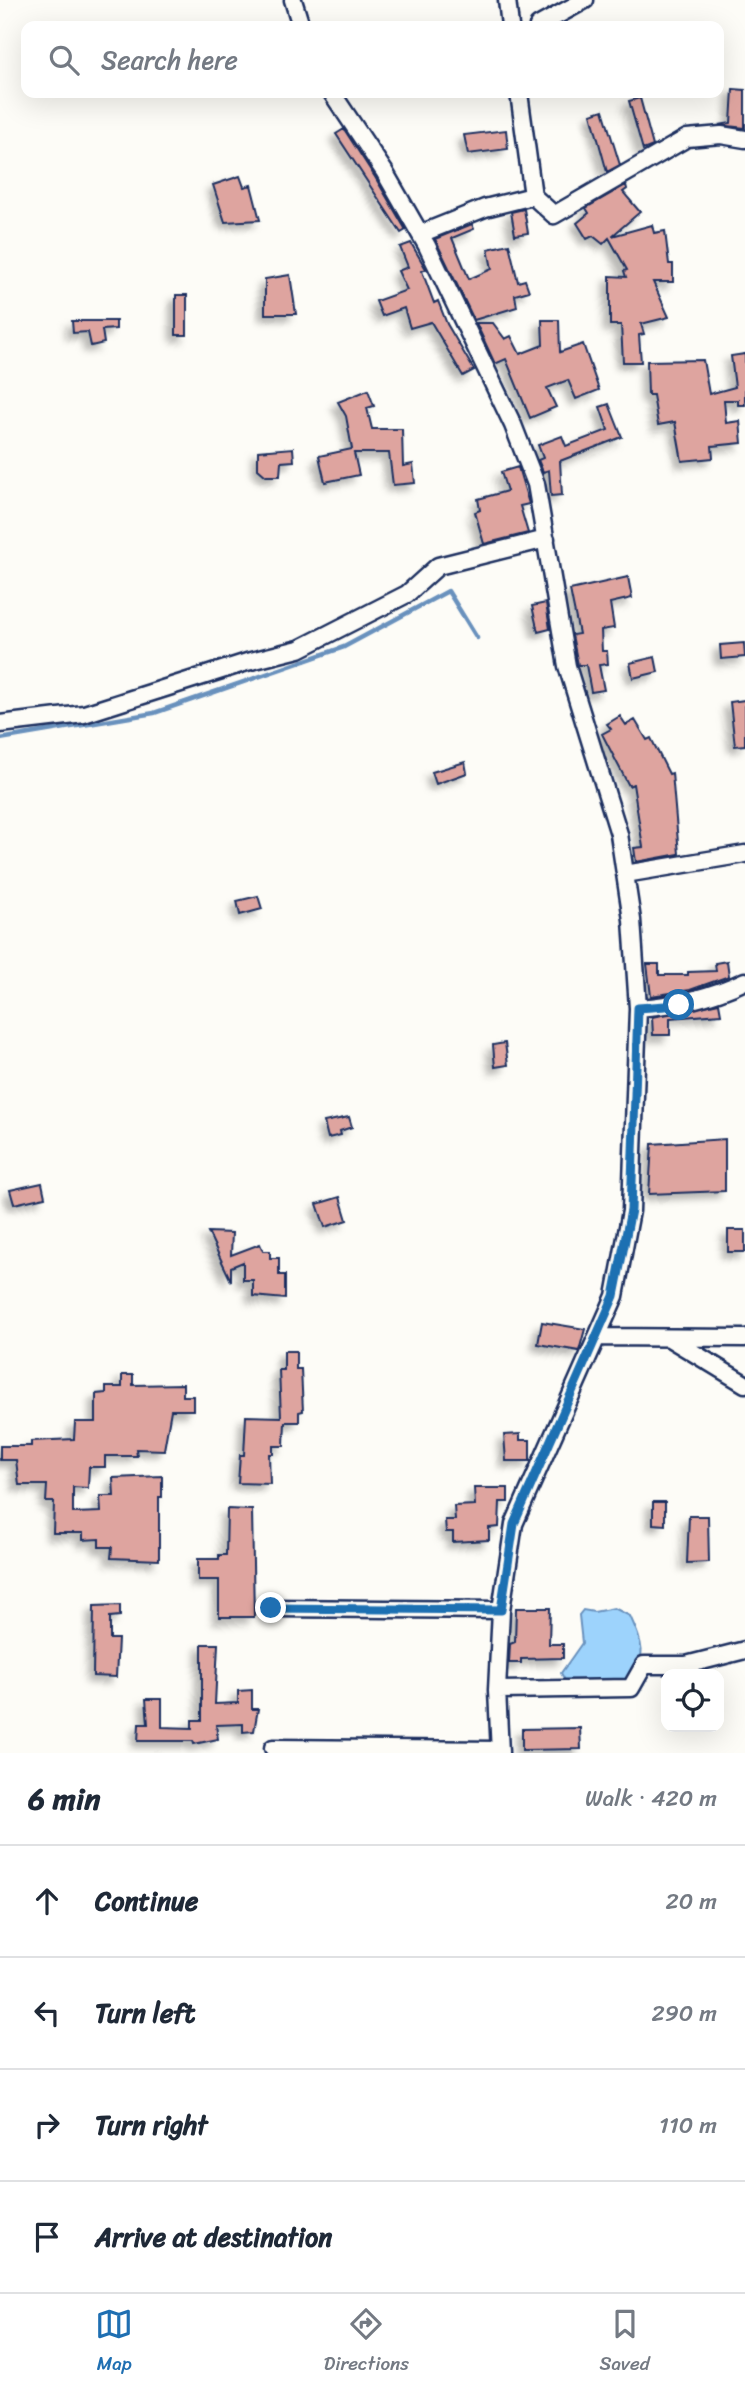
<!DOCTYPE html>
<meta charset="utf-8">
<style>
:root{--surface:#fff;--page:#f6f6f7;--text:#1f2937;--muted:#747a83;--line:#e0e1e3;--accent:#1f6fb2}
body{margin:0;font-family:Sriracha,sans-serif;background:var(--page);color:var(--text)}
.controls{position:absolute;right:21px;bottom:21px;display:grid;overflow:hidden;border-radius:14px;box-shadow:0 7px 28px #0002}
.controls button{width:63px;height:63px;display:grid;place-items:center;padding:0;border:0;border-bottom:2px solid var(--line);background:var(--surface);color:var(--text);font:35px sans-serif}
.stop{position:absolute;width:21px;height:21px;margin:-16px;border:5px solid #1f6fb2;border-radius:50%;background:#fff}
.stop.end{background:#1f6fb2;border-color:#fff;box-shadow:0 2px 7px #0008}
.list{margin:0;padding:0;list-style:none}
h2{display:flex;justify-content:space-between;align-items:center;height:91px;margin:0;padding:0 28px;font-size:30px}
h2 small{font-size:23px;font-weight:400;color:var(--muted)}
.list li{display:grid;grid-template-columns:46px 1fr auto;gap:21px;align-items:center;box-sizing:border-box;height:112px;padding:0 28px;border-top:2px solid var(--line)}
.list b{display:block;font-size:26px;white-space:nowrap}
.list em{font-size:23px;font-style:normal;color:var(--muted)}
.icon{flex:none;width:38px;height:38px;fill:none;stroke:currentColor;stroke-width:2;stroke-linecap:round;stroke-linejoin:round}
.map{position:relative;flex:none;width:745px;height:1753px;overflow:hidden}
.search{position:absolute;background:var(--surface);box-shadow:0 7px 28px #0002;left:21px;right:21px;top:21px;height:77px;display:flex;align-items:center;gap:18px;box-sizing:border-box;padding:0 24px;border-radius:14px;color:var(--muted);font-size:26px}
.sheet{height:539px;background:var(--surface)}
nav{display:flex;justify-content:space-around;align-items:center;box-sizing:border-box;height:98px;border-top:2px solid var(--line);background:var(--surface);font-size:19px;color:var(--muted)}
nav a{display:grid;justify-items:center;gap:4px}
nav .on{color:var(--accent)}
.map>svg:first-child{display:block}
.water{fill:#9dd3fc;stroke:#6991bd;stroke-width:2}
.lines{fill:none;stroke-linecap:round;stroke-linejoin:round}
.stream{stroke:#6991bd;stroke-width:4.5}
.building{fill:#dea49f;stroke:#1b2f5e;stroke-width:2;filter:url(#shadow)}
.street-casing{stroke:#1b2f5e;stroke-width:21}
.street{stroke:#fdfcf7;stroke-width:16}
.route{stroke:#1f6fb2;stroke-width:9}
</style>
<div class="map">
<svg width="745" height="1753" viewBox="0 0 745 1753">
<defs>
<filter id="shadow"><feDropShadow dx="-6" dy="6" stdDeviation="3.5" flood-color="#0004"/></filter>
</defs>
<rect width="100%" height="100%" fill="#fdfcf7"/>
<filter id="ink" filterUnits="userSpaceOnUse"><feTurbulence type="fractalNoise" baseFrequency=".0143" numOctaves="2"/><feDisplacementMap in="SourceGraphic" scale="14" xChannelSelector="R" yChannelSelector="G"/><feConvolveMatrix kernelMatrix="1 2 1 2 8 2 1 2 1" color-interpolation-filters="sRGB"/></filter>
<g filter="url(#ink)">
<!-- water -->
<path class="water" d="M614 1608 630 1616C642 1643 649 1657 629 1681L567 1684 561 1673 582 1643 579 1615 583 1610 594 1612Z"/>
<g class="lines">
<!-- stream -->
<path class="stream" d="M0 739 154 713 344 647 448 591 477 638"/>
</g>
<!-- building -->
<path class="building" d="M733 89 745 90V128L719 125 731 123Z
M640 98 653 146 643 150 629 101Z
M603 110 620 165 607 172 591 114Z
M344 129 375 177 406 230 401 233 336 134Z
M506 130 508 149 468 154 464 135Z
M240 176 244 187 251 185 260 220 225 222 213 185Z
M626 185 627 189 623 192 640 212 612 236 652 225 654 233 665 231 669 264H673V282H653L669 317 641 324 644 334 639 335 641 362H623L621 325H610V276L626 277 624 271 627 270 609 238 603 244 593 236 587 239 577 223 589 213 586 208Z
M524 209 528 233 515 235 511 212Z
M472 224 474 229 452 238 469 279 492 269 488 249 509 244 518 282 525 280 529 291 515 295 517 307 474 320 435 239Z
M411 243 426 269 422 271 434 303 438 301 447 324 474 370 463 376 431 322 410 328 404 308 382 316 376 301 407 290 398 271 408 267 400 247Z
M290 275 296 314H265V279Z
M176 295H187V335H176Z
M542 320H559L560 352 583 344 599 390 576 399 568 380 547 388 556 407 530 418 506 359 495 364 476 323H493L505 339 511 336 520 354 543 345Z
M72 321H116V329L102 330 104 343 91 346 88 332 73 333Z
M745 354V405H738V400H724L726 423 740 421 742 443 712 446 713 458 682 461 675 422 658 425 653 395H648L647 361 703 360 709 394 735 387 731 356Z
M368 390 374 406 367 408 372 429H402L403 466 413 464 415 483 393 485 389 453H354L359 475 325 482 319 456 352 449 346 416 338 402Z
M609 404 622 437 560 461 562 495 551 496 549 470 543 472 538 460 543 458 538 445 562 436 566 446 608 430 600 407Z
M293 448 294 461 281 462 280 476H266L258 469V451Z
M518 467 529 504 520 506 528 533 484 544 475 512 480 510 478 499 507 491 501 472Z
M628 577 632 598 610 603 614 628 601 630 602 651H607L608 664 599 665 604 690 591 692 586 665H578L572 635 579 634 570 590Z
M546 603 550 629 538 632 532 606Z
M744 643 745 657 721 659 720 645Z
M655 657 658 672 633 678 630 663Z
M745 700V745L735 746 730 702Z
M620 716 626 725 635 720 647 740 651 738 669 774 672 773 679 854 636 862 634 848 643 847 633 784 629 786 602 734 611 729 607 724Z
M465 762 467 773 436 784 432 772Z
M258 896 262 909 240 915 237 901Z
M727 961 729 976 690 990 651 996 647 964H659V975H688V972L716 971 715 963Z
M719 1003 721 1014 670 1018V1035H653L652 1017Z
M505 1043 508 1065 495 1067 493 1045Z
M349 1117 352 1127 340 1131 341 1135 328 1138 324 1122Z
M725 1139V1191L649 1194 652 1144Z
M42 1183 45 1197 14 1204 10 1190Z
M340 1197 347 1220 325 1227 317 1204Z
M728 1230H745V1252H728Z
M208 1232 232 1233 231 1255 260 1244 263 1251H270V1258H279V1275H285V1299L253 1296V1280H243V1262L231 1267V1281Z
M542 1322 585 1329 579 1351 538 1344Z
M284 1351H296V1369H301L303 1411 299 1412V1422H285L284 1446H273V1454H269L270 1484 238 1483 240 1455H244L246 1416 281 1417 279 1370H284Z
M122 1375H133V1385L183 1384V1396H193V1410H171L164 1450 136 1449 137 1456H105V1467H89L88 1488 73 1487V1513L101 1512 100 1496H114L113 1478 162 1476V1497H159V1560L111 1558 112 1547H99V1539L83 1540V1533H53L54 1502H46L47 1485H19L16 1460H0V1446H31V1441L74 1439 75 1422H96V1394L106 1393V1387H122Z
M520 1434V1440H530V1461H506L504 1435Z
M474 1488H508V1502H500L499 1527 489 1528V1540L453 1542V1532H446L445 1520H455L454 1506 475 1505Z
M653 1502H665V1525L653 1524Z
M227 1509 252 1510 254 1617H219V1580H198V1559H219V1555H226Z
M689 1516H708L709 1562 687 1563Z
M120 1605V1616L110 1617V1639H118L116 1677 93 1676 94 1606Z
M516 1608H550L549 1644H563V1658L521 1659V1663H509L510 1644 515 1642Z
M202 1644H218L215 1704 238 1703V1691L252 1690V1709H258L254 1731 243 1732V1724L216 1725 218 1739 194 1744 193 1741H138L139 1724H148L146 1699H162V1727L192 1728V1720H202Z
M580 1728 581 1749 522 1750V1729Z"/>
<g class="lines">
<!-- street casing -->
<g class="street-casing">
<path id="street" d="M293 0 301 26
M507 0 510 26
M538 26 585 0
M332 93 384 171 427 246 513 425 536 484 567 666 619 834 632 920 638 1008 631 1211 615 1296 514 1524 501 1610 497 1690 500 1753
M519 93 533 196
M420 234 485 208 533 196 554 215 687 138 721 135 745 139
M0 724 84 714 247 662 299 649 407 594 438 566 546 539
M625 874 745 854
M638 1008C677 1005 709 998 745 981
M598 1337 745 1338
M669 1338 745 1384
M271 1608 501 1610
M497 1690 631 1688 644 1665H686L745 1650
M273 1748 500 1750"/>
</g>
<!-- street -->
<use href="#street" class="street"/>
</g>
</g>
<g class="lines" filter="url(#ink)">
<!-- route -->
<path class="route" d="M271 1608 501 1610 514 1524 614 1296 631 1210 638 1008 679 1005"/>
</g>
</svg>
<div class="controls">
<button><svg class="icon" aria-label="locate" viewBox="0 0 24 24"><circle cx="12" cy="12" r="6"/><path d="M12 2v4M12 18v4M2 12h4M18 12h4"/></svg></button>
</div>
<div class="stop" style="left:679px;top:1005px"></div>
<div class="stop end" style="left:271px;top:1608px"></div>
<div class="search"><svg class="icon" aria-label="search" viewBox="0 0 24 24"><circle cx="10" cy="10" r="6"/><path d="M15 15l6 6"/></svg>Search here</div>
</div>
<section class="sheet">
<h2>6 min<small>Walk · 420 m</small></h2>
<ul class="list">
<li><svg class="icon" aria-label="ahead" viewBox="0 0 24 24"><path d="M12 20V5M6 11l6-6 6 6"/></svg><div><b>Continue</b></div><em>20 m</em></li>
<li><svg class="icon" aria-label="left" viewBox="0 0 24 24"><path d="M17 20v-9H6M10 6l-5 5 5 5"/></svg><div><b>Turn left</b></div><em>290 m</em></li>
<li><svg class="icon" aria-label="right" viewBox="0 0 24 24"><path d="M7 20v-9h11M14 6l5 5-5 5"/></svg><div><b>Turn right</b></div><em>110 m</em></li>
<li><svg class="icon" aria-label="arrive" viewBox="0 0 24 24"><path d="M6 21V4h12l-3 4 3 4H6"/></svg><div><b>Arrive at destination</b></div></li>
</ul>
</section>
<nav>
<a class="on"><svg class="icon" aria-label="map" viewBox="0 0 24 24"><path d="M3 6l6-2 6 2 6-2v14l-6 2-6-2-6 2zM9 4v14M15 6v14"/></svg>Map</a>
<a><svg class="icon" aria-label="directions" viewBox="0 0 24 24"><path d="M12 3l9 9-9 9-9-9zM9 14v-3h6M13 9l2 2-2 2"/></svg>Directions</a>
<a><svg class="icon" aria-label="saved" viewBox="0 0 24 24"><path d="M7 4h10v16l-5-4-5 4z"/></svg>Saved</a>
</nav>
